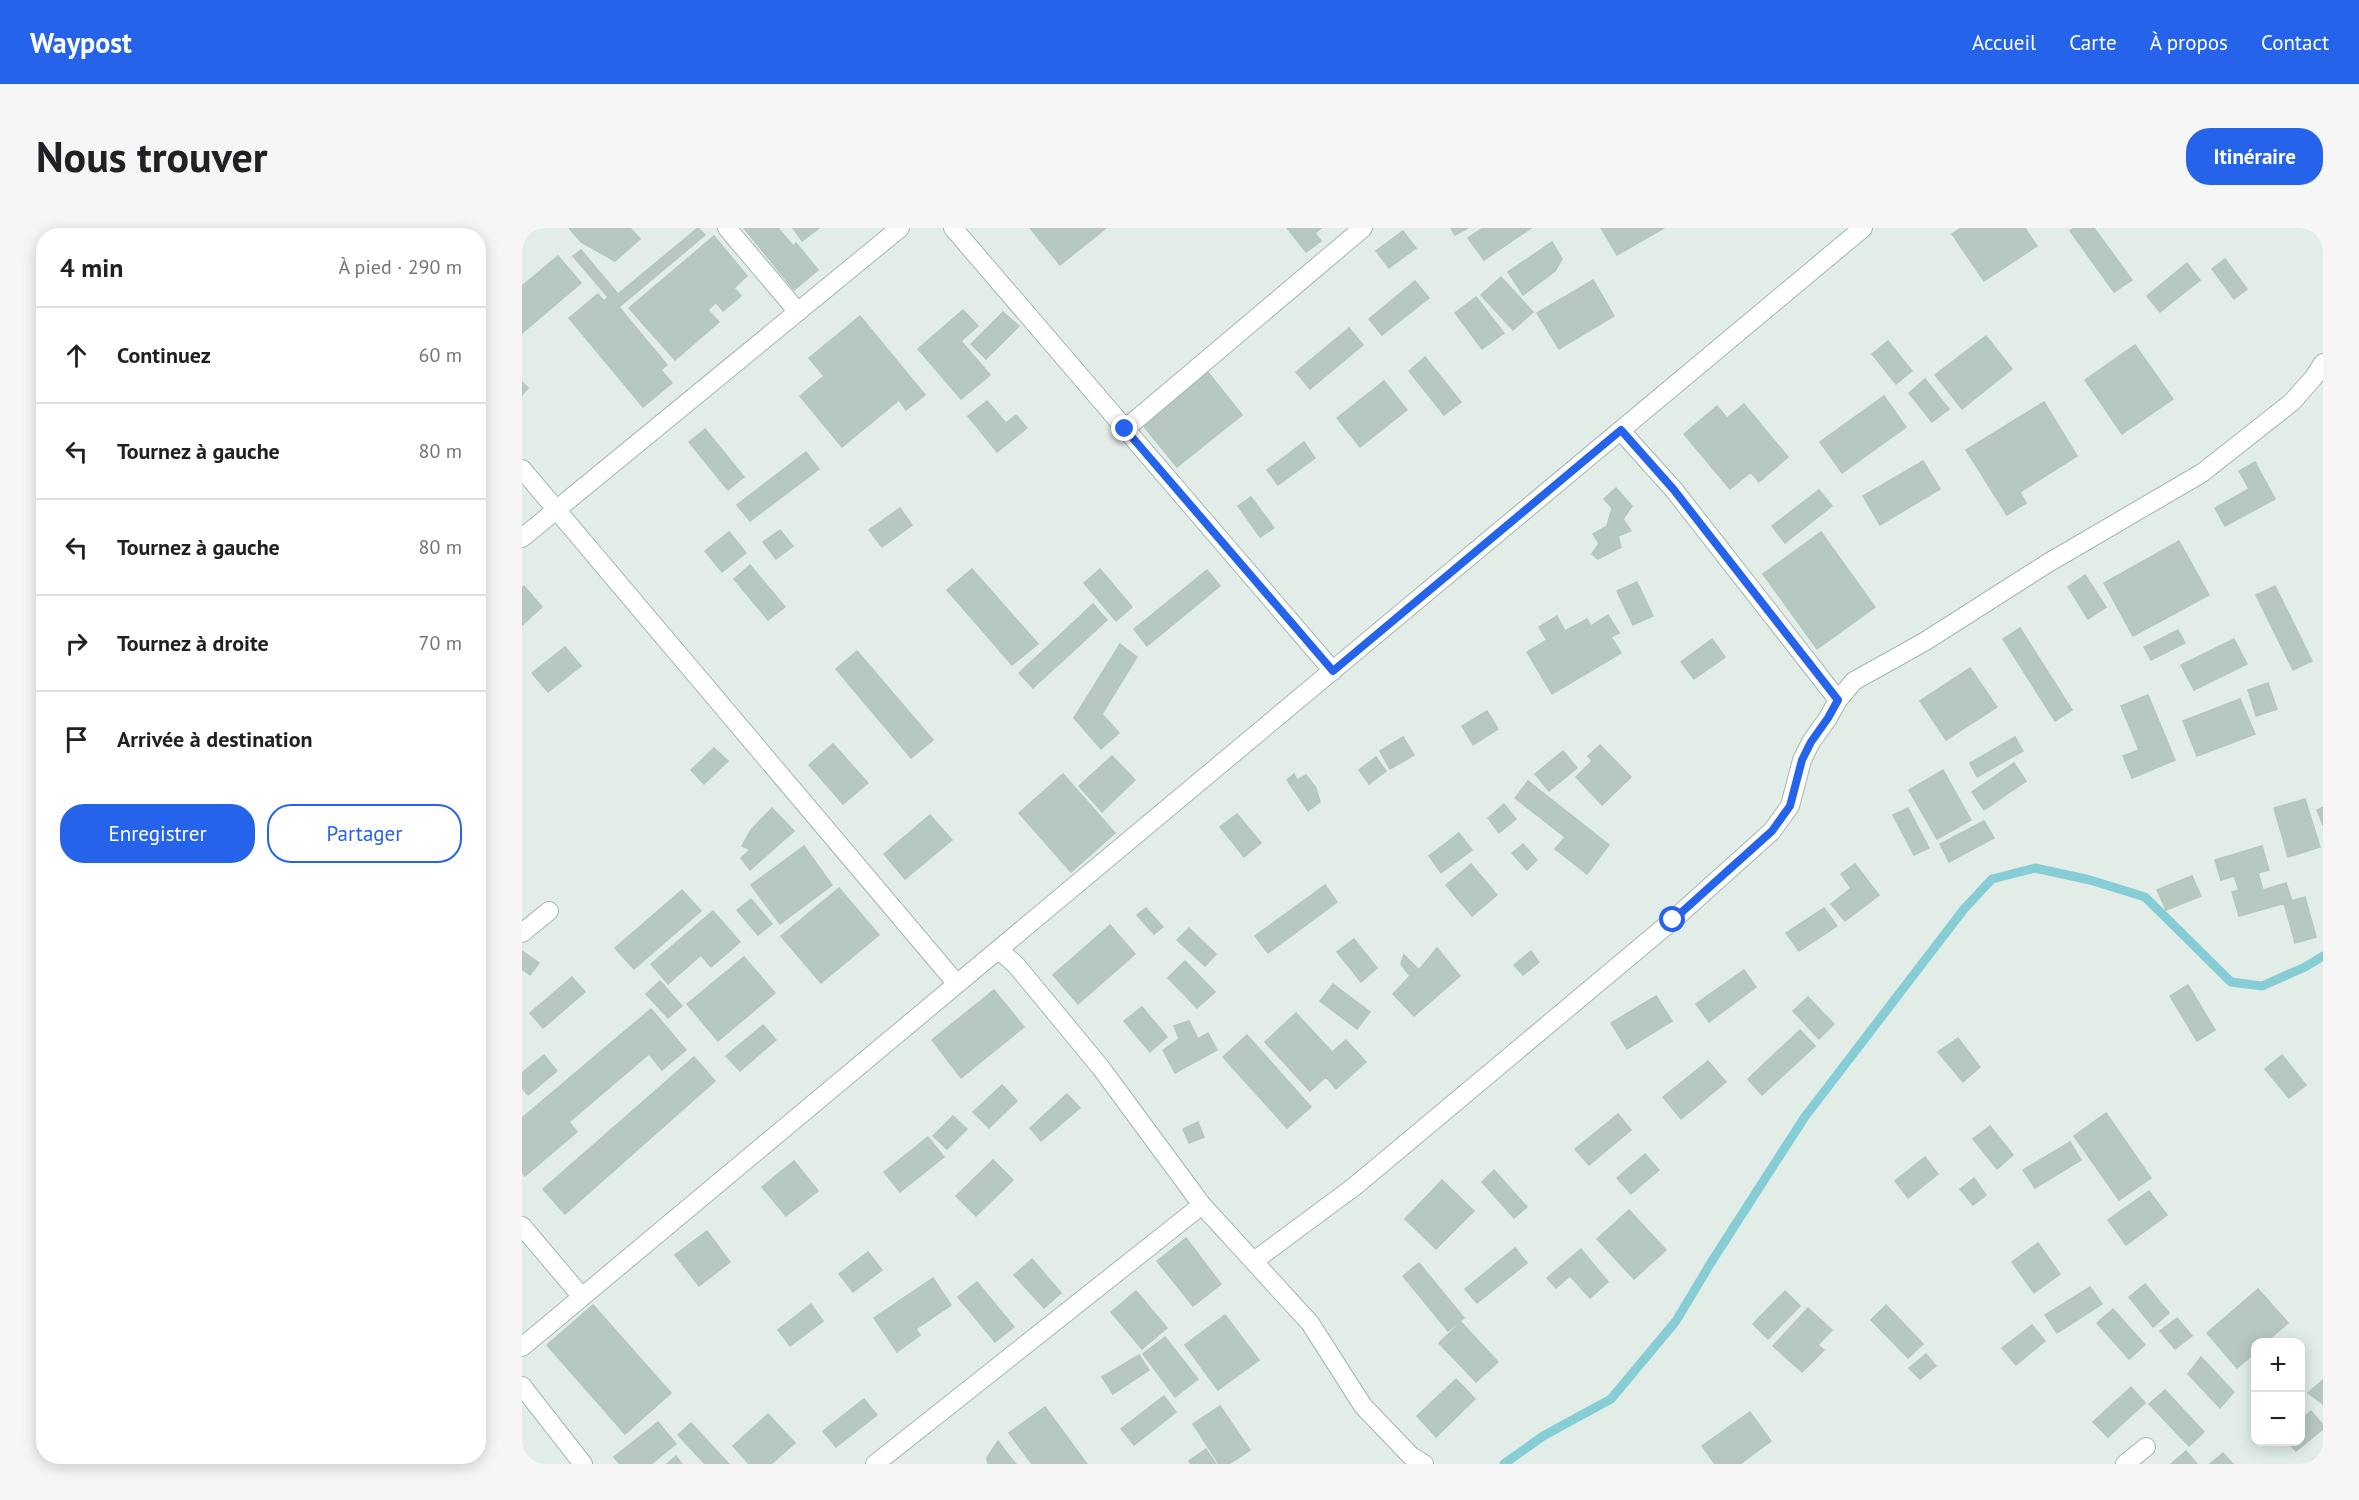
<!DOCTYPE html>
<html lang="fr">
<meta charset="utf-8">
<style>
:root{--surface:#fff;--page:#f6f6f6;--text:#202124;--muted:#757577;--line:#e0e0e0;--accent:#2563eb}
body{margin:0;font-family:"PT Sans",sans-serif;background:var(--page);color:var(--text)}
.controls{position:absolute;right:18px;bottom:18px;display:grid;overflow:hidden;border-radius:12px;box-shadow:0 3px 15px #0003}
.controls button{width:54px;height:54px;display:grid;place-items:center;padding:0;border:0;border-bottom:2px solid var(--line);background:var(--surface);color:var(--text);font:30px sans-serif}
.stop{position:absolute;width:18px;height:18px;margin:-14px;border:4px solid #2563eb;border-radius:50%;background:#fff}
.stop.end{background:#2563eb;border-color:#fff;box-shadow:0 2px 6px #0008}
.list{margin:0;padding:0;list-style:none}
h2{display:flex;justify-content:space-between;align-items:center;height:78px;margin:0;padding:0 24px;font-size:26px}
h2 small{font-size:20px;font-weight:400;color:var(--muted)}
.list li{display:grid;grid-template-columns:39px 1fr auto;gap:18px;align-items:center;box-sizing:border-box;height:96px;padding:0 24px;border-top:2px solid var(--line)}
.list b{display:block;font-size:22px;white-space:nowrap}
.list em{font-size:20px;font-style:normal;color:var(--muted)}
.actions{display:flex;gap:12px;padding:18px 24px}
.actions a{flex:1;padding:14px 0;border:2px solid var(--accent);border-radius:24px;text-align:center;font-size:21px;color:var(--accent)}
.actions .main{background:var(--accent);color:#fff}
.icon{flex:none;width:33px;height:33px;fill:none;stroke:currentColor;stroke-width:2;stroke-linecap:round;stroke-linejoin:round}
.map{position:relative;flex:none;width:1801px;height:1236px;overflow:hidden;border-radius:24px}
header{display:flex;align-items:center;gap:36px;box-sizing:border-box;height:84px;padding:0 30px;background:var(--accent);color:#fff}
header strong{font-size:28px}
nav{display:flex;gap:33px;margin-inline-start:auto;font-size:21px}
.intro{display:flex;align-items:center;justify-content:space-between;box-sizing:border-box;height:144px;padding:0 36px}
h1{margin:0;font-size:42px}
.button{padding:15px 27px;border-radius:24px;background:var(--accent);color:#fff;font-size:21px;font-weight:700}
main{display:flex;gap:36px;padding:0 36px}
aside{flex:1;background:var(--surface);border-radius:24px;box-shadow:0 3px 15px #0003}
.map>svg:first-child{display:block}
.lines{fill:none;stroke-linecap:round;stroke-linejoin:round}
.stream{stroke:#87cdd6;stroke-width:9}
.building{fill:#b7c8c1;stroke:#b4c7bf;stroke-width:1.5}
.minor-casing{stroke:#a4b6af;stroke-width:20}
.minor{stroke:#fff;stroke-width:18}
.route{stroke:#2563eb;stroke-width:8}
</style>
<header>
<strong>Waypost</strong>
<nav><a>Accueil</a><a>Carte</a><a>À propos</a><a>Contact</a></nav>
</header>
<div class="intro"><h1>Nous trouver</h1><a class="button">Itinéraire</a></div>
<main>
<aside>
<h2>4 min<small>À pied · 290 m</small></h2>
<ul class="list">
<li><svg class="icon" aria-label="ahead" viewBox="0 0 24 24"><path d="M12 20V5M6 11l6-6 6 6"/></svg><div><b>Continuez</b></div><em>60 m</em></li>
<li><svg class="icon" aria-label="left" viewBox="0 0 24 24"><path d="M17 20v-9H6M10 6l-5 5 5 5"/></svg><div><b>Tournez à gauche</b></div><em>80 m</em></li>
<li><svg class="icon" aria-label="left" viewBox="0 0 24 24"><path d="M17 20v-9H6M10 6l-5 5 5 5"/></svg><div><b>Tournez à gauche</b></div><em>80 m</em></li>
<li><svg class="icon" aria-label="right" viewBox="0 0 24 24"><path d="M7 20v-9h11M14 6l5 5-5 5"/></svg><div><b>Tournez à droite</b></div><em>70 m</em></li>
<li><svg class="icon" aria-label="arrive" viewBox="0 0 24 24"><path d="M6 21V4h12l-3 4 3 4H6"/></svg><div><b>Arrivée à destination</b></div></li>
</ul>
<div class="actions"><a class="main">Enregistrer</a><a>Partager</a></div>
</aside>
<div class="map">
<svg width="1801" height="1236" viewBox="0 0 1801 1236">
<rect width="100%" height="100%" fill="#e2ede8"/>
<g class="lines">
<!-- stream -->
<path class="stream" d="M982 1236 1021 1208 1089 1171 1154 1093 1190 1033 1282 890 1442 681 1470 651 1513 640 1568 652 1623 669 1709 754 1740 758 1783 739 1801 728"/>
</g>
<!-- building -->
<path class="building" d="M0 0H10L0 8Z
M47 0H108L118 11 93 33 59 14Z
M176 0 183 7 97 79 145 137 139 142 150 155 121 179 47 90 76 66 82 73 86 69 51 28 59 22 96 66Z
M222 0H256L271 18 274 15 296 42 272 62Z
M271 0H297L280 13Z
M508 0H584L538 37Z
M765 0H799L793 5 799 13 784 24Z
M929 0H946L933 7Z
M961 0H1009L962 32 946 10Z
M1079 0H1142L1095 27Z
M1439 0H1503L1515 18 1462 53 1430 6Z
M1552 0H1572L1610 52 1592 64 1548 3Z
M881 3 894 20 867 40 854 23Z
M192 8 225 48 212 60 219 68 201 83 194 74 186 82 197 94 153 132 107 80Z
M1030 14 1040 31 1033 43 1001 67 986 44Z
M36 28 59 55 0 105V58Z
M1703 31 1725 61 1712 71 1690 41Z
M1665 35 1678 52 1638 84 1625 68Z
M979 49 1011 84 991 102 959 67Z
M1071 52 1092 88 1037 121 1015 85Z
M893 53 907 70 860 107 847 91Z
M954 69 982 105 960 121 933 85Z
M441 82 456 98 439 113 468 147 439 171 396 121Z
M481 84 497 98 464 131 449 116Z
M338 88 403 167 384 182 377 172 320 219 278 168 302 148 287 130Z
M827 100 841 117 788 161 774 144Z
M1464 108 1490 141 1440 181 1413 147Z
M1366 113 1390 143 1374 156 1350 126Z
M1613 117 1651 171 1600 206 1563 152Z
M903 129 939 174 922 187 887 143Z
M685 143 720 187 655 239 620 196Z
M1403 151 1427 181 1410 194 1387 165Z
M862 153 885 182 838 219 815 190Z
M0 154 6 160 0 167Z
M1362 168 1384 199 1320 245 1298 214Z
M465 173 484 195 494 187 505 200 475 224 446 188Z
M1522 174 1555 228 1498 264 1504 275 1485 287 1444 222Z
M1222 176 1266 229 1237 254 1229 244 1208 261 1162 206 1195 178 1205 190Z
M183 201 222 249 206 262 167 214Z
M782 214 793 230 756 257 745 242Z
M284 224 297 241 228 293 215 277Z
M1401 233 1418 261 1358 297 1341 268Z
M1733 234 1753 271 1703 298 1693 280 1727 261 1717 243Z
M1094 260 1110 278 1101 291 1109 303 1096 308 1099 319 1076 331 1070 326 1077 315 1071 306 1085 298 1090 280 1082 271Z
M1297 262 1310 278 1263 315 1250 298Z
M729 269 752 300 738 309 716 278Z
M378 280 390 297 360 319 347 302Z
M258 302 271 318 254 331 241 314Z
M207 304 224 325 200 344 183 323Z
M1299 304 1353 379 1295 421 1241 346Z
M1657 313 1687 367 1611 408 1582 355Z
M228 337 263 379 246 392 212 351Z
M450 341 516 416 490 437 425 362Z
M578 341 610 379 594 393 562 355Z
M685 342 698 358 625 418 612 401Z
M1563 347 1584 379 1566 391 1546 359Z
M1115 354 1131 388 1111 397 1095 363Z
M2 358 20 379 0 397V360Z
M1753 358 1790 433 1771 442 1734 367Z
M571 376 585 392 511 460 497 445Z
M1086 387 1097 405 1089 409 1099 425 1030 466 1005 424 1025 412 1017 399 1035 388 1043 403 1065 391 1069 398Z
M1498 400 1550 482 1533 493 1481 411Z
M1656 402 1663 415 1629 432 1622 419Z
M1190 411 1203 429 1172 451 1159 434Z
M1712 411 1725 436 1672 462 1659 437Z
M598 416 615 429 580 486 597 505 579 521 552 490Z
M43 419 59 438 26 464 10 445Z
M335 423 411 512 389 530 314 441Z
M1448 440 1475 479 1424 512 1398 473Z
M1746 455 1755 481 1734 488 1726 462Z
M1626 467 1653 532 1610 550 1601 528 1617 522 1599 478Z
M1718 471 1733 506 1675 528 1661 493Z
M965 483 976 501 951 517 940 498Z
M881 509 892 527 868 541 858 523Z
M1493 509 1501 523 1455 549 1448 535Z
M311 516 346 555 321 576 287 537Z
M1078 517 1109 549 1080 577 1054 549 1070 533 1066 528Z
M192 520 206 533 182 556 169 542Z
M1041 523 1055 540 1027 563 1013 546Z
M590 528 613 552 580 584 557 558Z
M854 529 864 543 847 556 837 542Z
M1492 535 1504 553 1462 582 1450 564Z
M1421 542 1449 592 1415 611 1387 562Z
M541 546 593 605 549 644 497 585Z
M772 546 775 552 784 547 794 560 798 574 786 583 765 552Z
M1006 553 1087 617 1065 646 1033 621 1043 609 993 570Z
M1783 571 1798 619 1766 629 1752 580Z
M982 576 994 591 977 605 966 590Z
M1801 579V597L1795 582Z
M250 580 272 603 228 642 219 630 228 622 220 618 229 602Z
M1386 580 1407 620 1392 627 1371 587Z
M715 586 739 615 722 629 698 599Z
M408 587 430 612 383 651 362 626Z
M1462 593 1472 610 1427 634 1418 616Z
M937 605 950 622 919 645 907 628Z
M1001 616 1015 632 1005 642 990 625Z
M282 618 310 657 258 696 229 657Z
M1740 618 1747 642 1736 645 1741 662 1764 655 1770 673 1717 688 1710 664 1717 662 1712 648 1699 652 1693 632Z
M949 636 975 667 950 688 924 657Z
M1333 636 1357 667 1323 693 1309 676 1329 660 1319 646Z
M1670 648 1679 668 1644 682 1635 662Z
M803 657 815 674 746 725 733 708Z
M317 660 357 707 299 755 259 708Z
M160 662 179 683 112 741 93 720Z
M1783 669 1794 709 1773 715 1762 675Z
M229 671 250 696 236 707 215 682Z
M624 680 641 699 632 706 615 687Z
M1302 680 1315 698 1277 723 1264 705Z
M191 683 218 714 189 739 179 727 146 756 129 736Z
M588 697 613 726 556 776 531 747Z
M667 700 694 726 683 738 655 712Z
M832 711 855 740 839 754 815 724Z
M915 720 938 748 892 788 871 766 888 748 879 736 882 727 897 742Z
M0 723 17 735 8 747 0 741Z
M1009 723 1017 734 1001 747 992 737Z
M222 729 253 765 196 813 165 776Z
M663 733 693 764 675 780 646 750Z
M1222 742 1234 759 1187 794 1174 776Z
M50 749 63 764 21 800 8 785Z
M138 753 160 778 146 790 124 766Z
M811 756 848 784 835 801 798 773Z
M1666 757 1693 802 1675 813 1648 768Z
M472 762 502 799 439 850 410 812Z
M1134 768 1150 793 1105 821 1089 795Z
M1286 769 1312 796 1297 811 1271 783Z
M620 779 645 809 628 824 602 793Z
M129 781 164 822 140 842 127 826 47 894 55 904 3 948 0 944V890Z
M774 785 810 824 824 812 844 834 814 861 804 849 788 863 743 814Z
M667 793 676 811 686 805 695 822 653 845 641 822 657 811 652 798Z
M241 797 254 812 218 843 204 828Z
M1278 802 1293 818 1240 867 1226 851Z
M725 807 789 879 765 900 701 829Z
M1436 810 1458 839 1441 854 1416 824Z
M22 827 35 843 6 867 0 860V845Z
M1760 827 1784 857 1767 870 1743 841Z
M172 829 193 853 43 986 21 961Z
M1186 833 1204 854 1159 891 1141 869Z
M480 857 495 873 467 900 451 884Z
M545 866 558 880 519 913 508 900Z
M1584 885 1629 950 1597 972 1552 908Z
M1096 886 1109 902 1067 937 1053 921Z
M431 888 445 901 425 921 411 908Z
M676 894 682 909 667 915 661 901Z
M1468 898 1491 927 1475 941 1451 911Z
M406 909 422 929 378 964 362 944Z
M1548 914 1559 932 1513 960 1501 942Z
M1123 926 1137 942 1109 966 1095 950Z
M1403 929 1416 946 1386 970 1373 953Z
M471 932 491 952 454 988 434 968Z
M272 933 296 963 264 988 240 959Z
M972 942 1005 979 992 990 960 954Z
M1452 950 1464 967 1451 977 1438 961Z
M920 952 952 983 914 1021 883 991Z
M1627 963 1645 987 1604 1017 1586 992Z
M1107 982 1144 1022 1112 1051 1075 1011Z
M185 1003 208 1034 177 1058 153 1027Z
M664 1010 699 1056 671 1078 635 1033Z
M1516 1015 1538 1046 1512 1065 1490 1034Z
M993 1020 1005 1035 955 1075 943 1061Z
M1059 1021 1086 1054 1068 1070 1048 1048 1034 1060 1025 1050Z
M346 1024 360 1042 331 1064 317 1046Z
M510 1031 539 1065 522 1080 492 1047Z
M897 1035 942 1090 926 1103 881 1048Z
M411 1050 429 1077 394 1101 398 1107 375 1124 352 1090Z
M455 1054 492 1099 473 1114 436 1069Z
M1623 1056 1647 1085 1631 1099 1607 1069Z
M1568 1059 1580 1076 1535 1105 1523 1087Z
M1736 1061 1766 1095 1744 1114H1734V1124L1715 1140 1685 1105Z
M614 1063 645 1100 620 1121 589 1084Z
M1263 1063 1278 1078 1246 1111 1231 1096Z
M289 1076 301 1093 268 1118 256 1102Z
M71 1077 149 1165 103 1206 25 1117Z
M1364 1077 1401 1116 1386 1130 1349 1092Z
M1286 1080 1310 1102 1296 1117 1302 1122 1280 1144 1251 1118Z
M1591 1081 1623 1117 1607 1131 1575 1095Z
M703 1087 737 1132 696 1162 663 1117Z
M1655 1090 1670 1108 1653 1121 1638 1103Z
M939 1094 976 1134 954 1154 917 1115Z
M1510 1097 1523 1113 1494 1137 1480 1120Z
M643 1109 676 1151 653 1169 621 1126Z
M1404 1126 1414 1138 1398 1151 1387 1140Z
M617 1127 627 1142 591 1166 580 1149Z
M1679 1129 1712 1164 1698 1180 1666 1146Z
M934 1151 953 1171 914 1209 895 1188Z
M1801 1152V1176L1786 1165Z
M1609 1159 1623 1175 1586 1209 1571 1194Z
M1643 1162 1682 1204 1667 1218 1627 1176Z
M642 1168 654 1184 612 1217 599 1201Z
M342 1171 355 1187 314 1219 301 1203Z
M698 1178 728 1222 707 1236H697L671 1196Z
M523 1179 565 1236H510L487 1205Z
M1789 1183 1801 1197V1201L1774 1223 1766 1214H1778V1192Z
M1228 1184 1249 1213 1218 1236H1193L1180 1218Z
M246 1186 273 1215 249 1236H227L211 1218Z
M136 1194 154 1216 129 1236H98L92 1229Z
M169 1195 207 1236H183L156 1207Z
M476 1213 488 1229 494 1236H466L465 1230Z
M684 1221 694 1236H669L667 1233Z
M1664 1223 1675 1236H1649Z
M1701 1225 1711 1236H1688Z
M154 1228 160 1236H145Z
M1796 1228 1801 1236H1786Z"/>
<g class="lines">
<!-- minor casing -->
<g class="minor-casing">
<path id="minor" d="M205 0 276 84
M431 0 811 443
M603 201 841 0
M1099 203 1152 262 1316 472
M0 241 435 756
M0 310 378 0
M0 705 27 683
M477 722 494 737 579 840 680 977 788 1095 841 1178 889 1228 902 1236
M0 998 60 1069
M732 1033 833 958 1151 692 1250 603 1268 578 1280 532 1289 514 1306 490 1316 472 1332 453 1402 414 1526 335 1680 245 1770 174 1792 149 1801 135
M0 1119 1341 0
M0 1158 61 1236
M353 1236 680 977
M1603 1236 1624 1219"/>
</g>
<!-- minor -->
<use href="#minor" class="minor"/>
</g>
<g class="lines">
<!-- route -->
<path class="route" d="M603 201 811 443 1099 202 1152 262 1316 472 1306 490 1289 514 1280 532 1268 578 1250 603 1151 692"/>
</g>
</svg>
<div class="controls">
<button>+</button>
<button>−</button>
</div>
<div class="stop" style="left:1151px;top:692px"></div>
<div class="stop end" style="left:603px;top:201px"></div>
</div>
</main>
